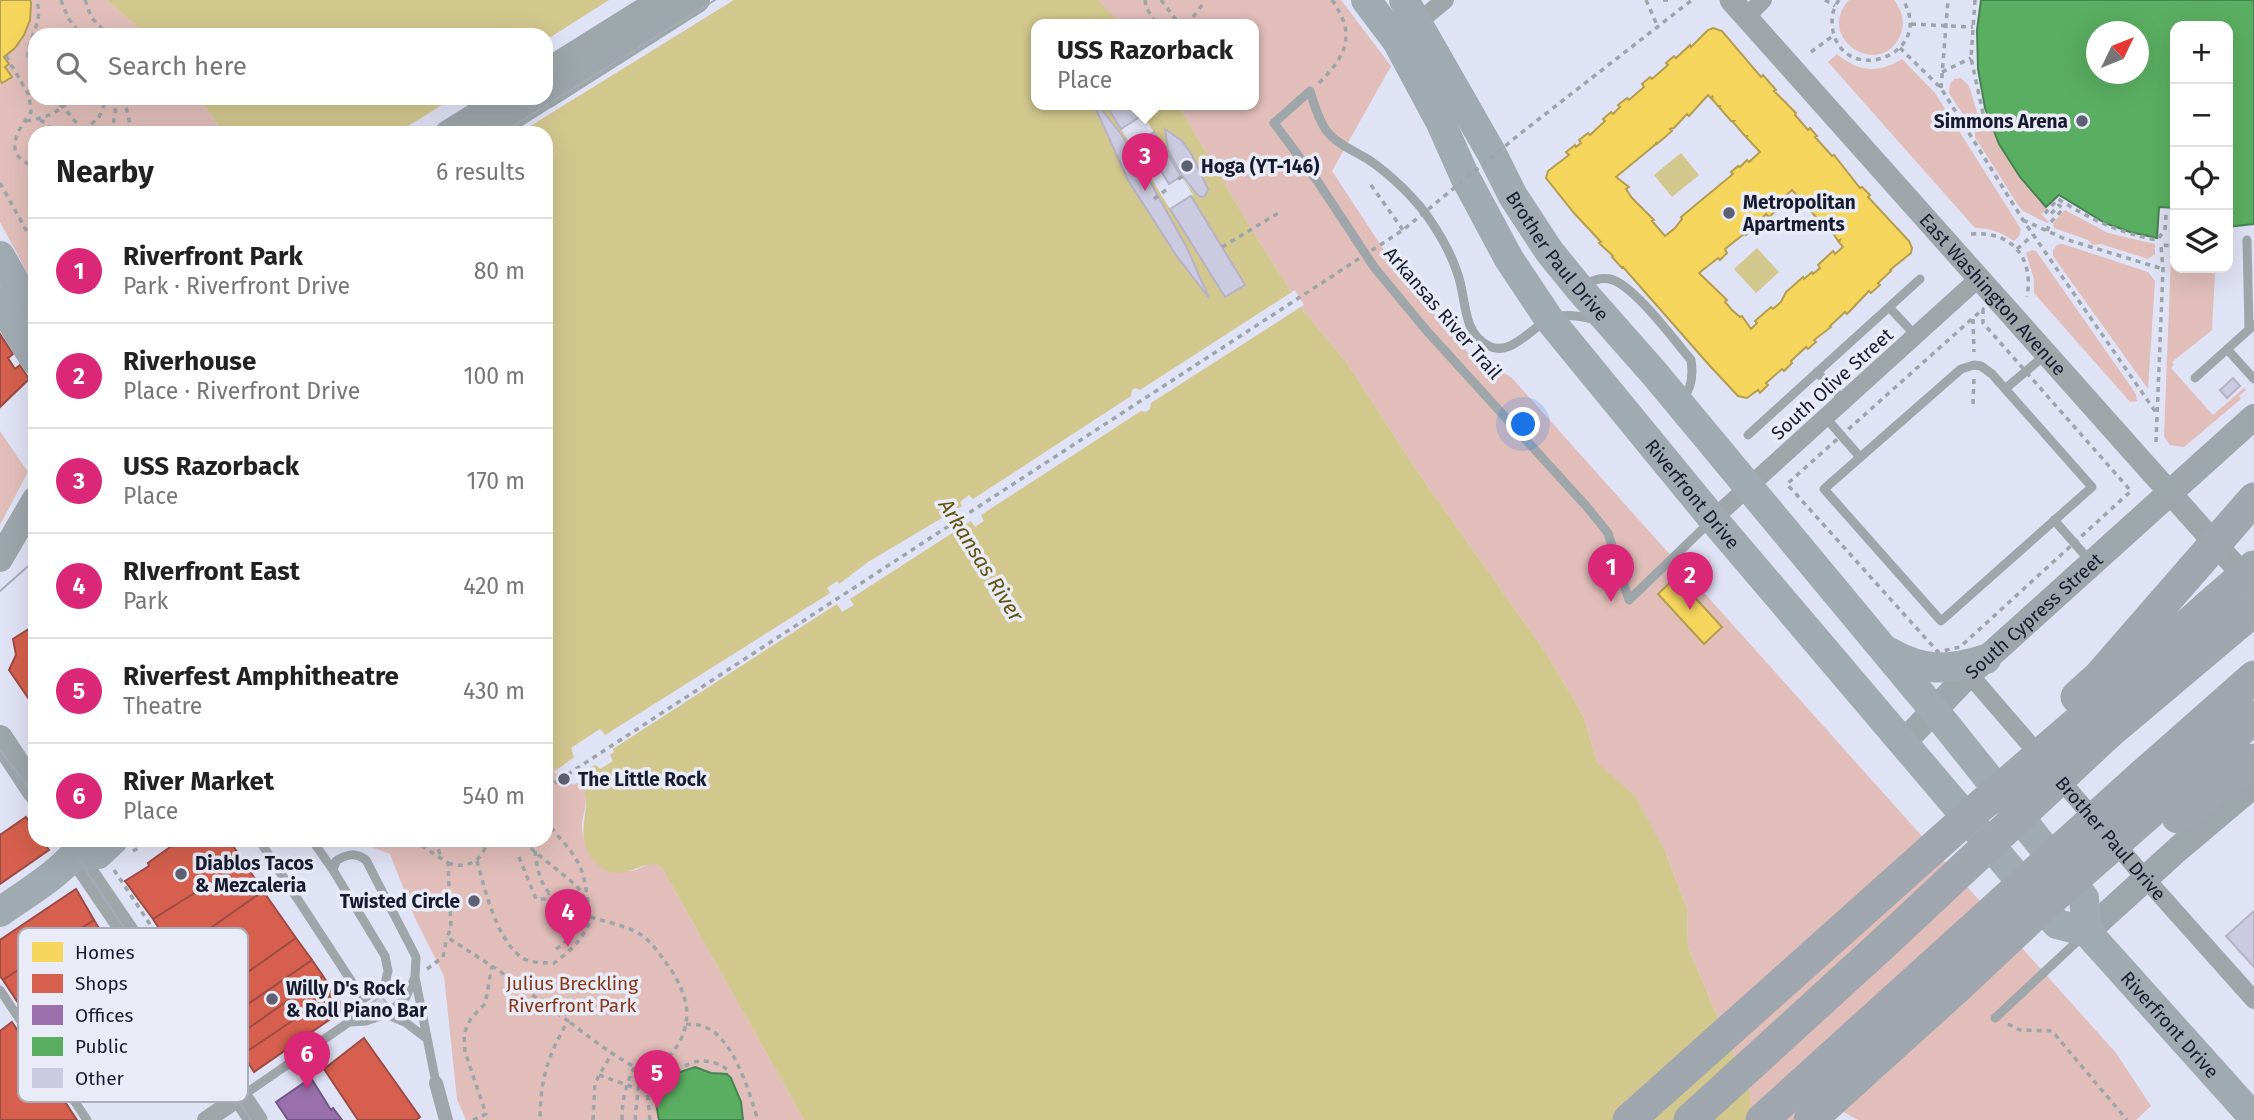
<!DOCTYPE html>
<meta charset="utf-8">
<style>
:root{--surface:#fff;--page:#f2f2f2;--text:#222;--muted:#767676;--line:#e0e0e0;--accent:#db2777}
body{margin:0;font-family:"Fira Sans",sans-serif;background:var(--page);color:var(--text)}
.controls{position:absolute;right:21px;top:21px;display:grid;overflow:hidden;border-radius:14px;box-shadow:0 7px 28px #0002}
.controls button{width:63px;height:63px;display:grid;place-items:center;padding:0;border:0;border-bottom:2px solid var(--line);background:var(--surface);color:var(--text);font:35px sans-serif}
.compass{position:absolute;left:2086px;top:21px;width:63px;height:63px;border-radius:50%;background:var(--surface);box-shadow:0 7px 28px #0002;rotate:47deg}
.you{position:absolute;left:1524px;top:425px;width:24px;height:24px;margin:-18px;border:5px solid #fff;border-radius:50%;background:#1a73e8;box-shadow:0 0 0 10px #1a73e833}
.badge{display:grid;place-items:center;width:46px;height:46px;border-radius:50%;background:var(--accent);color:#fff;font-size:23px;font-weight:700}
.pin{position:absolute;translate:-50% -58px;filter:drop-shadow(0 2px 4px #0008)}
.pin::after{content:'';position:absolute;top:37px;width:24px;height:21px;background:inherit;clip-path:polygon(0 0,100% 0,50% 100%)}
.popup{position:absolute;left:1031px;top:19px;width:228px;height:91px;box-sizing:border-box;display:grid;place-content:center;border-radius:14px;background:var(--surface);filter:drop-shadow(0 2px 5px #0005);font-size:23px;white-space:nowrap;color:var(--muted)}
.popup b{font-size:26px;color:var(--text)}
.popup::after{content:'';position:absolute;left:50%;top:100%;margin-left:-14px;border:14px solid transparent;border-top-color:var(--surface)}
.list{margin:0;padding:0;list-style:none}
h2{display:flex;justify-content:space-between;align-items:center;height:91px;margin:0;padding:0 28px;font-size:30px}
h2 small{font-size:23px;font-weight:400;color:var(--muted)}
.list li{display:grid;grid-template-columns:46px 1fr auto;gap:21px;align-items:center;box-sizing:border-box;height:105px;padding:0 28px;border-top:2px solid var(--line)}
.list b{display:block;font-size:26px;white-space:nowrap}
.list p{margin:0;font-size:23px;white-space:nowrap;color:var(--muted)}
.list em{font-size:23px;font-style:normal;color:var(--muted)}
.icon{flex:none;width:38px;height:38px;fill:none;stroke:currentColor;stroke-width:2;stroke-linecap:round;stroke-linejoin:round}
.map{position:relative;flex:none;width:2254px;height:1120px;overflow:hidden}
.search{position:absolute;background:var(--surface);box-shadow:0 7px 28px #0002;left:28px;top:28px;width:525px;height:77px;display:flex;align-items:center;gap:18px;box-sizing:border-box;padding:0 24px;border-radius:21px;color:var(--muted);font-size:26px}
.panel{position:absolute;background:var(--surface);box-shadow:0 7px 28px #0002;left:28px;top:126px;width:525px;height:721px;border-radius:21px}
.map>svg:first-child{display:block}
.green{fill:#e1beba}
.water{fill:#d2c78d;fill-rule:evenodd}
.pier{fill:#e0e2f5}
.homes{fill:#f6d55c;stroke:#b39d4e;stroke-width:2;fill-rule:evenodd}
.shops{fill:#d6604d;stroke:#9d4b44;stroke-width:2}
.offices{fill:#9970ab;stroke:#725686;stroke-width:2}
.public{fill:#5aae61;stroke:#468252;stroke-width:2;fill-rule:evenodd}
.building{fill:#cccae0;stroke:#b5b2c5;stroke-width:2}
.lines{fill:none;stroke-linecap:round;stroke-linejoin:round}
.path{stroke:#9ea4aa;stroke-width:3.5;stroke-dasharray:5 5;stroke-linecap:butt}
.service{stroke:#9fa6aa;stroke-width:9}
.pedestrian{stroke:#9fa6aa;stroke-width:14}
.minor{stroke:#9fa6aa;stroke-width:18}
.tertiary{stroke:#9fa6aa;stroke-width:23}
.secondary{stroke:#9da6aa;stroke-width:26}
.primary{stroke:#a0aab1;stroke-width:30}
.motorway{stroke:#a0a6ae;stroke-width:33}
.tram{stroke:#a6abb5;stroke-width:2}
.path-bridge{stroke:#9ea4aa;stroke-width:3.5;stroke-dasharray:5 5;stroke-linecap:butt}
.motorway-bridge{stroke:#a0a6ae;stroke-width:33}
.poi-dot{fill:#5e6074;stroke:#e9ebf6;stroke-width:2.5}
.labels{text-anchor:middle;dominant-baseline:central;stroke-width:7;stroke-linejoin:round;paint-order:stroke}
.poi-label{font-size:19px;font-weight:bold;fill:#181a2f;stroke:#e9ebf6;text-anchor:start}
.street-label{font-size:19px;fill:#181a2f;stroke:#e9ebf6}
.park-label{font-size:19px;fill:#86381c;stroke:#e9ebf6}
.water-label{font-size:21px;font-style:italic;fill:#5f530d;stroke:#e9ebf6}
.key{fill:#e9ebf6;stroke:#aaacba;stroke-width:2}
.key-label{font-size:19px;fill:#181a2f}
</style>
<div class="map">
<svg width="2254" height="1120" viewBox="0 0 2254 1120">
<rect width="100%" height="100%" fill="#e0e2f5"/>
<!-- green -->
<path class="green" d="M0 0H107L146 35H35V98H199L224 133H35V287L0 222Z
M1098 0H1341L1391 66 1332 171 1399 273 1472 357 1511 377 2116 1053 2151 1106 2136 1120H1858L1835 1107 1824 1120H1750V1093L1688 947 1687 908 1665 851 1635 797 1597 762 1583 715 1544 650 1417 471 1347 363 1303 310 1257 238 1178 105H1254V25H1120Z
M1849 0H1894C1902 11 1906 23 1900 36 1880 80 1814 38 1849 0Z
M1837 54C1858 72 1878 74 1902 59L1935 93 2021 229 2019 236 2014 241C2001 232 1991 228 1975 228L1828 62Z
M1961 78 1969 86 1982 128 1991 126 2020 177 2047 208 2041 214 2049 222 2047 223 2023 211 2018 205 1975 137V131L1965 123 1966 119 1949 93 1950 84 1954 79Z
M2065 210 2108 233 2155 244V254L2148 259 2101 244 2093 245 2088 240 2054 228 2053 223Z
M2063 244 2148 272 2155 281 2148 389 2053 256V250L2057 245Z
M2032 250 2036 251 2136 394 2137 401 2130 402 2034 293V279L2026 253Z
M2171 255H2175V268H2223V273H2215L2212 330 2172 362 2174 365 2171 368 2213 415 2244 388 2246 390 2239 396 2241 399 2184 447 2170 445 2164 436Z
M0 431 28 472 0 525Z
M546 764C557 769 571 776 580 784 592 796 582 813 582 827 582 843 591 855 601 867 610 868 621 871 631 871 643 870 651 857 662 868L804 1120H466L457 1099 444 976 415 918 390 854 353 840H546Z"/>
<!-- water -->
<path class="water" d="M107 0H1098L1121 25H1036V105H1094C1122 175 1160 236 1207 295 1200 273 1188 250 1177 230 1154 186 1129 144 1098 105H1178L1257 238 1303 310 1347 363 1417 471 1544 650 1583 715 1597 762 1635 796 1665 851 1687 908 1688 947 1750 1093V1120H804L662 868C649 854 624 884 602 868 566 841 596 807 582 787 575 777 557 770 546 764V693C551 684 551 678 546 669V133H224L199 98H546V35H146ZM1165 130C1187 140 1200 166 1208 189L1205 196 1201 197C1180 183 1167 154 1165 130Z
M1681 153 1699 175 1672 197 1654 175Z
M1757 248 1779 272 1756 293 1734 269Z"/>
<!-- pier -->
<path class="pier" d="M609 0H734L519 133H397L453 98H546V40Z
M1143 115 1193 195 1170 209 1121 129Z
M1295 290 1304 305 1151 403 1150 409 1146 412 1141 411 981 515 984 521 975 527 971 521 850 599 854 605 842 612 837 604 613 749 614 752 610 755 613 761 600 769 596 765 591 767 579 776 582 780 574 785 554 772 574 757 571 748 600 729 605 735 830 593 827 588 837 581 839 584 868 562 962 506 960 502 969 495 973 499 1131 396 1132 390 1136 388 1140 390Z"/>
<!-- homes -->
<path class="homes" d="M0 0H30L31 3 30 20 24 35 15 48 4 57 9 64 5 67 12 77 2 83 0 80Z
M1713 28 1722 31 1761 77 1763 75 1776 90 1774 91 1796 113 1795 115 1808 130 1810 128 1817 136 1815 137 1832 156 1834 155 1860 188 1862 187 1870 195 1868 197 1909 241 1912 248 1911 253 1890 270 1891 271 1878 283 1880 285 1871 293 1869 291 1847 314 1845 312 1830 326 1831 327 1814 340 1816 342 1808 349 1806 347 1791 361 1792 363 1784 371 1782 369 1766 383 1768 385 1760 393 1758 390 1747 398 1738 396 1710 366 1623 267 1622 268 1612 257 1613 256 1599 243 1601 242 1574 213 1546 178 1548 171 1569 155 1566 152 1575 145 1576 147 1581 143 1579 140 1588 133 1590 135 1605 121 1603 119 1611 112 1613 114 1620 107 1618 105 1627 98 1629 100 1644 87 1642 84 1650 77 1652 79 1668 65 1666 63 1674 56 1676 58 1690 45 1691 47 1708 30ZM1708 95 1711 98 1713 96 1712 99 1718 106H1721L1719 107 1731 121H1734L1733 122 1745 136H1748L1746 137 1760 152 1749 162 1747 160 1740 167 1738 166 1731 172 1733 174 1681 217 1682 219 1675 228 1665 236 1652 221 1654 220 1632 198 1626 189 1629 187 1616 177 1656 144V142L1657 144 1672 131 1670 129 1674 128 1687 114 1689 116ZM1792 190 1804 203H1807L1805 205 1817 218H1820L1818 219 1831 233H1833L1838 241 1840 240 1839 242 1843 247 1835 254 1833 251 1818 265 1820 268 1813 274 1812 272 1804 279 1803 277 1786 292 1781 302 1773 309 1771 307 1755 321 1757 323 1751 329 1742 316 1740 317 1732 310 1725 302 1727 300 1699 273 1718 258 1720 260 1727 253 1725 249 1744 234 1746 235 1766 214 1769 217 1777 210 1775 205 1778 207 1784 201 1782 199Z
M1676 577 1722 627 1704 644 1658 594Z"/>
<!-- shops -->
<path class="shops" d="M0 334 13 354 8 358 15 369 20 365 29 379 0 407Z
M35 625V708L9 670 16 655 13 639Z
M26 817 35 830V840H42L49 850 0 884V835Z
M180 840H229L244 862 153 919 125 881 149 866 148 863Z
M244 862 263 891 175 953 153 919Z
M76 889 94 920 3 980 0 976V940Z
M263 891 296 938 207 1001 175 953Z
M94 920 117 958 28 1018 3 980Z
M296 938 312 960 222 1022 207 1001Z
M117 958 138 989 57 1044 41 1019 42 1010Z
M312 960 323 976 233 1039 222 1022Z
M323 976 334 993 243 1054 233 1039Z
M138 989 164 1025 96 1071 72 1034Z
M334 993 345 1009 254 1072 243 1054Z
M12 1022 77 1120H0V1031Z
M364 1038 420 1117 416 1120H358L324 1069Z"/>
<!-- offices -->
<path class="offices" d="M311 1078 331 1110 333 1108 342 1120H288L276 1102Z"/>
<!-- public -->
<path class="public" d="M1981 0H2254V224L2228 227V26H2175V208L2159 207 2157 238 2130 232 2105 223 2059 195 2046 207 2020 177 1999 144 1985 108 1978 69 1977 30ZM2096 32H2138V74H2096Z
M695 1067 711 1073 727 1074 731 1078 741 1102 743 1120H659L654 1093 673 1083 677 1073Z"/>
<!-- building -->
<path class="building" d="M1094 105H1098L1121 134 1144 171 1187 248 1209 298 1176 255 1128 180Z
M1106 105H1135L1141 116 1121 129Z
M1165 129 1182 141 1192 155 1208 189 1205 196 1201 197 1196 193 1181 174 1168 150Z
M1154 132 1181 176 1169 184 1142 140Z
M1191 196 1245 285 1225 297 1170 209Z
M2233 378 2240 386 2227 398 2220 390Z
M2254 911V967L2226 936Z
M381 996 387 1003 375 1012 369 1005Z"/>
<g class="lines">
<!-- path -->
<path class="path" d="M61 0 68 18 81 35
M85 0 91 17 108 35
M1145 0 1146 7 1157 25
M1161 0 1180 25
M1646 0 1657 25
M1663 0H1669
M1825 0 1835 6
M1839 0C1832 9 1831 20 1833 31 1845 87 1936 55 1903 0
M1975 0 1971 58 1984 118 1988 116
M1911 24 1973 27
M1187 25 1205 1
M1900 48 1941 88 2023 220 2157 414
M1811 52 1834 35
M6 56 29 95 31 112C17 131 1 156 35 166
M1942 72 1971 58
M35 76C33 70 28 61 28 54 28 38 45 20 36 0
M1319 83C1346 56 1357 35 1332 0
M1941 88 1948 0
M52 98 64 108 85 133
M124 98 132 133
M40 120 47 124 55 133
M26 121C45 118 59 113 72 98
M84 131 99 117 107 98
M112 133 117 98
M1521 133 1692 0
M1127 152 1137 145
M1178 179 1184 176
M0 183 35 246
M1371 185 1403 230
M35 193 33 207 35 217
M1154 199 1166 190
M2175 215 2166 214 2165 230 2175 231
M2023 220 2065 239 2163 269
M2047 231 2050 223 2063 209 2059 205 2050 215 2046 212 2058 199C2090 219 2119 233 2157 240L2165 230
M1971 234C2012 231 2034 257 2027 297
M1222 247 1280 212
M2017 249 2033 235
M1983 309V323L2131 491 1960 647 1938 652 1787 484Z
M1973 319 1974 352
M1973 404 1974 377
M2156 442 2163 269 2161 245 2175 246
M546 789 559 780
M546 819C555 835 567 844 576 859 587 877 586 897 591 917 606 922 624 925 638 933 649 939 657 950 664 960 697 1004 695 1036 653 1073 631 1071 587 1035 568 1021
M413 840 448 863 451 928 447 937 498 970 568 1021C548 1055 540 1080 540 1120
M435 840 440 854
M525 840 529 847 577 886 586 900
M133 851 151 840
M519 857 536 899H546L549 893
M477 861C485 890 496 938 521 957 529 963 544 963 554 963 569 952 587 936 591 917 546 898 538 890 534 840
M448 863C468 870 484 860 487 840
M114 870 197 995
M556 949 564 944 572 929 586 915
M427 969 443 957 447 937
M686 1024C691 1025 697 1024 702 1026 734 1035 749 1093 758 1120
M2008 1024 2020 1030 2052 1031 2127 1120
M599 1075 638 1089 645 1072
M473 1120 486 1114 465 1052 464 1034 471 1018 485 1004 492 966
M593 1120 595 1083 612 1053
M622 1120C622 1099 626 1084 635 1066
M635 1120 638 1089
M650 1120 647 1090 653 1073 667 1083C683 1061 704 1054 727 1069"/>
<!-- service -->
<path class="service" d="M2247 240 2249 329
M1583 285C1591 281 1600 277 1610 279 1633 284 1674 340 1691 360 1693 373 1692 388 1683 398
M1889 307 1916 336
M1596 320C1581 316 1565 313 1549 319 1532 327 1511 357 1489 346 1461 333 1467 297 1457 272 1451 254 1441 236 1430 220 1417 200 1390 174 1369 160 1355 151 1336 144 1326 130 1318 119 1314 104 1310 91L1274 123 1318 182 1374 267 1426 330 1587 507 1608 533 1629 600 1711 521
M2227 349 2254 379
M1974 365 1981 366 1992 374 2092 487 1941 621 1824 489 1961 369Z
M1817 372 1844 401
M2195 378 2254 325
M2005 389 2045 355
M1826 418 1860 457
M1748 435 1920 279
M2054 520 2091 562
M259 840 363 999
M312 840 333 870
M415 977 436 1083
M0 990 87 1120
M1995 1018 2083 936
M349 1022 363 999 385 984 388 971 385 956 333 870 336 861C347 854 355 852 366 860L416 957 415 977 405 999 386 1014
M242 1096 349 1022 366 1021 386 1014 405 1022 426 1038"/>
<!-- pedestrian -->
<path class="pedestrian" d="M436 1083 446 1120"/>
<!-- minor -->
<g class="minor">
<path d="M1746 17 1763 0"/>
<path d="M1410 29 1445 0"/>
<path d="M1713 519 1979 278"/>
<path id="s1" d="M1969 674 2146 879 2254 1000"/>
<path d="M206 1120 240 1097"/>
</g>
<!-- tertiary -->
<g class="tertiary">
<path id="s2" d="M1731 0 2253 586"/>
<path d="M75 855 256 1120"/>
</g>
<!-- secondary -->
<g class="secondary">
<path d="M546 72 661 0"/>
<path d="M546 96 697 0"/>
<path d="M448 133 504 98"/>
<path d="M487 133 542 98"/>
<path d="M0 559 35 499"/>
<path d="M0 738 35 791"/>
<path id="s3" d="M1902 744 1969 674 2254 417"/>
<path d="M2087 932 2178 849 2254 785"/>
</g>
<!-- primary -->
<g class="primary">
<path id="s4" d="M1366 0 1397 41 1441 123 1465 177 1509 259 1549 319 1713 519 2057 924 2087 932 2254 1118"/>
<path id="s5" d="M1404 0 1492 154 1513 196 1549 251 1579 288 1654 373 1934 710 2084 898 2087 932"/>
<path d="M0 256 35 317"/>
<path d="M0 302 35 360"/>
<path d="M1889 652C1924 672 1949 671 1986 659"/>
<path d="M75 855 98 854 113 840"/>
<path d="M0 912C31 890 64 872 86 840"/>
</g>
<!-- motorway -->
<path class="motorway" d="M2077 697 2099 677 2193 569
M2096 707 2209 606
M2107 734 2254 610
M2143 775 2254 677
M2165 799 2254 717
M2178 817 2254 760
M1810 1120 1956 988"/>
<!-- tram -->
<path class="tram" d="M502 133 715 0
M0 591 35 560
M0 750 35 796
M66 840 251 1120"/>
<!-- path-bridge -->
<path class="path-bridge" d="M559 780 1403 230 1521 133"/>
<!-- motorway-bridge -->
<path class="motorway-bridge" d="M2193 569 2254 499
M2209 606 2254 567
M1956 988 2052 898 2165 799
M1629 1120 1977 809 2090 712
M1690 1120 1886 941 2107 734
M1762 1120 2143 775"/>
</g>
<!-- markers -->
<g class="poi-dot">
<circle cx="2082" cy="121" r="7"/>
<circle cx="1187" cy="166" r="7"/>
<circle cx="1729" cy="213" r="7"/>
<circle cx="564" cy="779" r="7"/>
<circle cx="181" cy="874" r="7"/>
<circle cx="474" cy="901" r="7"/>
<circle cx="272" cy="999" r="7"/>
</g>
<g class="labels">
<!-- poi labels -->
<g class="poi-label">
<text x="2068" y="121" text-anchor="end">Simmons Arena</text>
<text x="1201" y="166">Hoga (YT-146)</text>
<text x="1743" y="202">Metropolitan<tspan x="1743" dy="22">Apartments</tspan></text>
<text x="578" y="779">The Little Rock</text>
<text x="195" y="863">Diablos Tacos<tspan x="195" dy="22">&amp; Mezcaleria</tspan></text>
<text x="460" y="901" text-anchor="end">Twisted Circle</text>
<text x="286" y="988">Willy D's Rock<tspan x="286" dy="22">&amp; Roll Piano Bar</tspan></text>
</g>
<!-- street labels -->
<g class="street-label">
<text stroke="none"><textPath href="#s5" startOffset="299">Brother Paul Drive</textPath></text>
<text stroke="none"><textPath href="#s2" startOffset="394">East Washington Avenue</textPath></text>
<text transform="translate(1443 313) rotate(49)">Arkansas River Trail</text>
<text transform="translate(1832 384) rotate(-42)">South Olive Street</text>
<text stroke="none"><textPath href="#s4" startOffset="595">Riverfront Drive</textPath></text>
<text stroke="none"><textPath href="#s3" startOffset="184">South Cypress Street</textPath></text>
<text stroke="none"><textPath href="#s1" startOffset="217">Brother Paul Drive</textPath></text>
<text stroke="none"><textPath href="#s4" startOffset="1314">Riverfront Drive</textPath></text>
</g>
<!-- park labels -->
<g class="park-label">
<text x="572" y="983">Julius Breckling<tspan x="572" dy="22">Riverfront Park</tspan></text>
</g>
<!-- water labels -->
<g class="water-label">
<text transform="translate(981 560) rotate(58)">Arkansas River</text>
</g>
</g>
<!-- legend -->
<rect x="18" y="928" width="230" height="174" rx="10" class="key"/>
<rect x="32" y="942" width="31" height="20" fill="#f6d55c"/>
<rect x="32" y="974" width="31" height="19" fill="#d6604d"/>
<rect x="32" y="1005" width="31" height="20" fill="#9970ab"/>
<rect x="32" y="1037" width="31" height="19" fill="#5aae61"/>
<rect x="32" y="1068" width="31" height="20" fill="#cccae0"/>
<g class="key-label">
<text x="75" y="959">Homes</text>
<text x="75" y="990">Shops</text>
<text x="75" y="1022">Offices</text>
<text x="75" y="1053">Public</text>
<text x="75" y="1085">Other</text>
</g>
</svg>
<div class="controls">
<button>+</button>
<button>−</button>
<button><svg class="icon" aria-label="locate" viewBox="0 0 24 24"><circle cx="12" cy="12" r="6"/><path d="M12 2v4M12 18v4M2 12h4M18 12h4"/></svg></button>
<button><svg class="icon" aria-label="layers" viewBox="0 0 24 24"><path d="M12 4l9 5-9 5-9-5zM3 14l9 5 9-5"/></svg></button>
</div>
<svg class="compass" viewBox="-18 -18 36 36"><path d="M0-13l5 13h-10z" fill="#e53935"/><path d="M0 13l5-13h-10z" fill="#767676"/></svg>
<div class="you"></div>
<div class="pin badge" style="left:1611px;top:602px">1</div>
<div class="pin badge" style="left:1690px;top:610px">2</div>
<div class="pin badge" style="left:1145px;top:191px">3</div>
<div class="popup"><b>USS Razorback</b>Place</div>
<div class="pin badge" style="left:568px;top:947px">4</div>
<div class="pin badge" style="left:657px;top:1108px">5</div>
<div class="pin badge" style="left:307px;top:1089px">6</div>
<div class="search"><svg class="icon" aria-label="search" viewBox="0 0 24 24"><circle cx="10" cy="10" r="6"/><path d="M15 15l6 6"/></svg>Search here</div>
<section class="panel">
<h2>Nearby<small>6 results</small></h2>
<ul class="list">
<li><span class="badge">1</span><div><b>Riverfront Park</b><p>Park · Riverfront Drive</p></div><em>80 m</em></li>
<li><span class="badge">2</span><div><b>Riverhouse</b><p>Place · Riverfront Drive</p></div><em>100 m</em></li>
<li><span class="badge">3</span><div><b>USS Razorback</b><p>Place</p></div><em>170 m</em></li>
<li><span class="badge">4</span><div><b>RIverfront East</b><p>Park</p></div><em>420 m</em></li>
<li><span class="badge">5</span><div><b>Riverfest Amphitheatre</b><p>Theatre</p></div><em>430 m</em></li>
<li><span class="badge">6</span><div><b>River Market</b><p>Place</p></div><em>540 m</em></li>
</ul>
</section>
</div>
